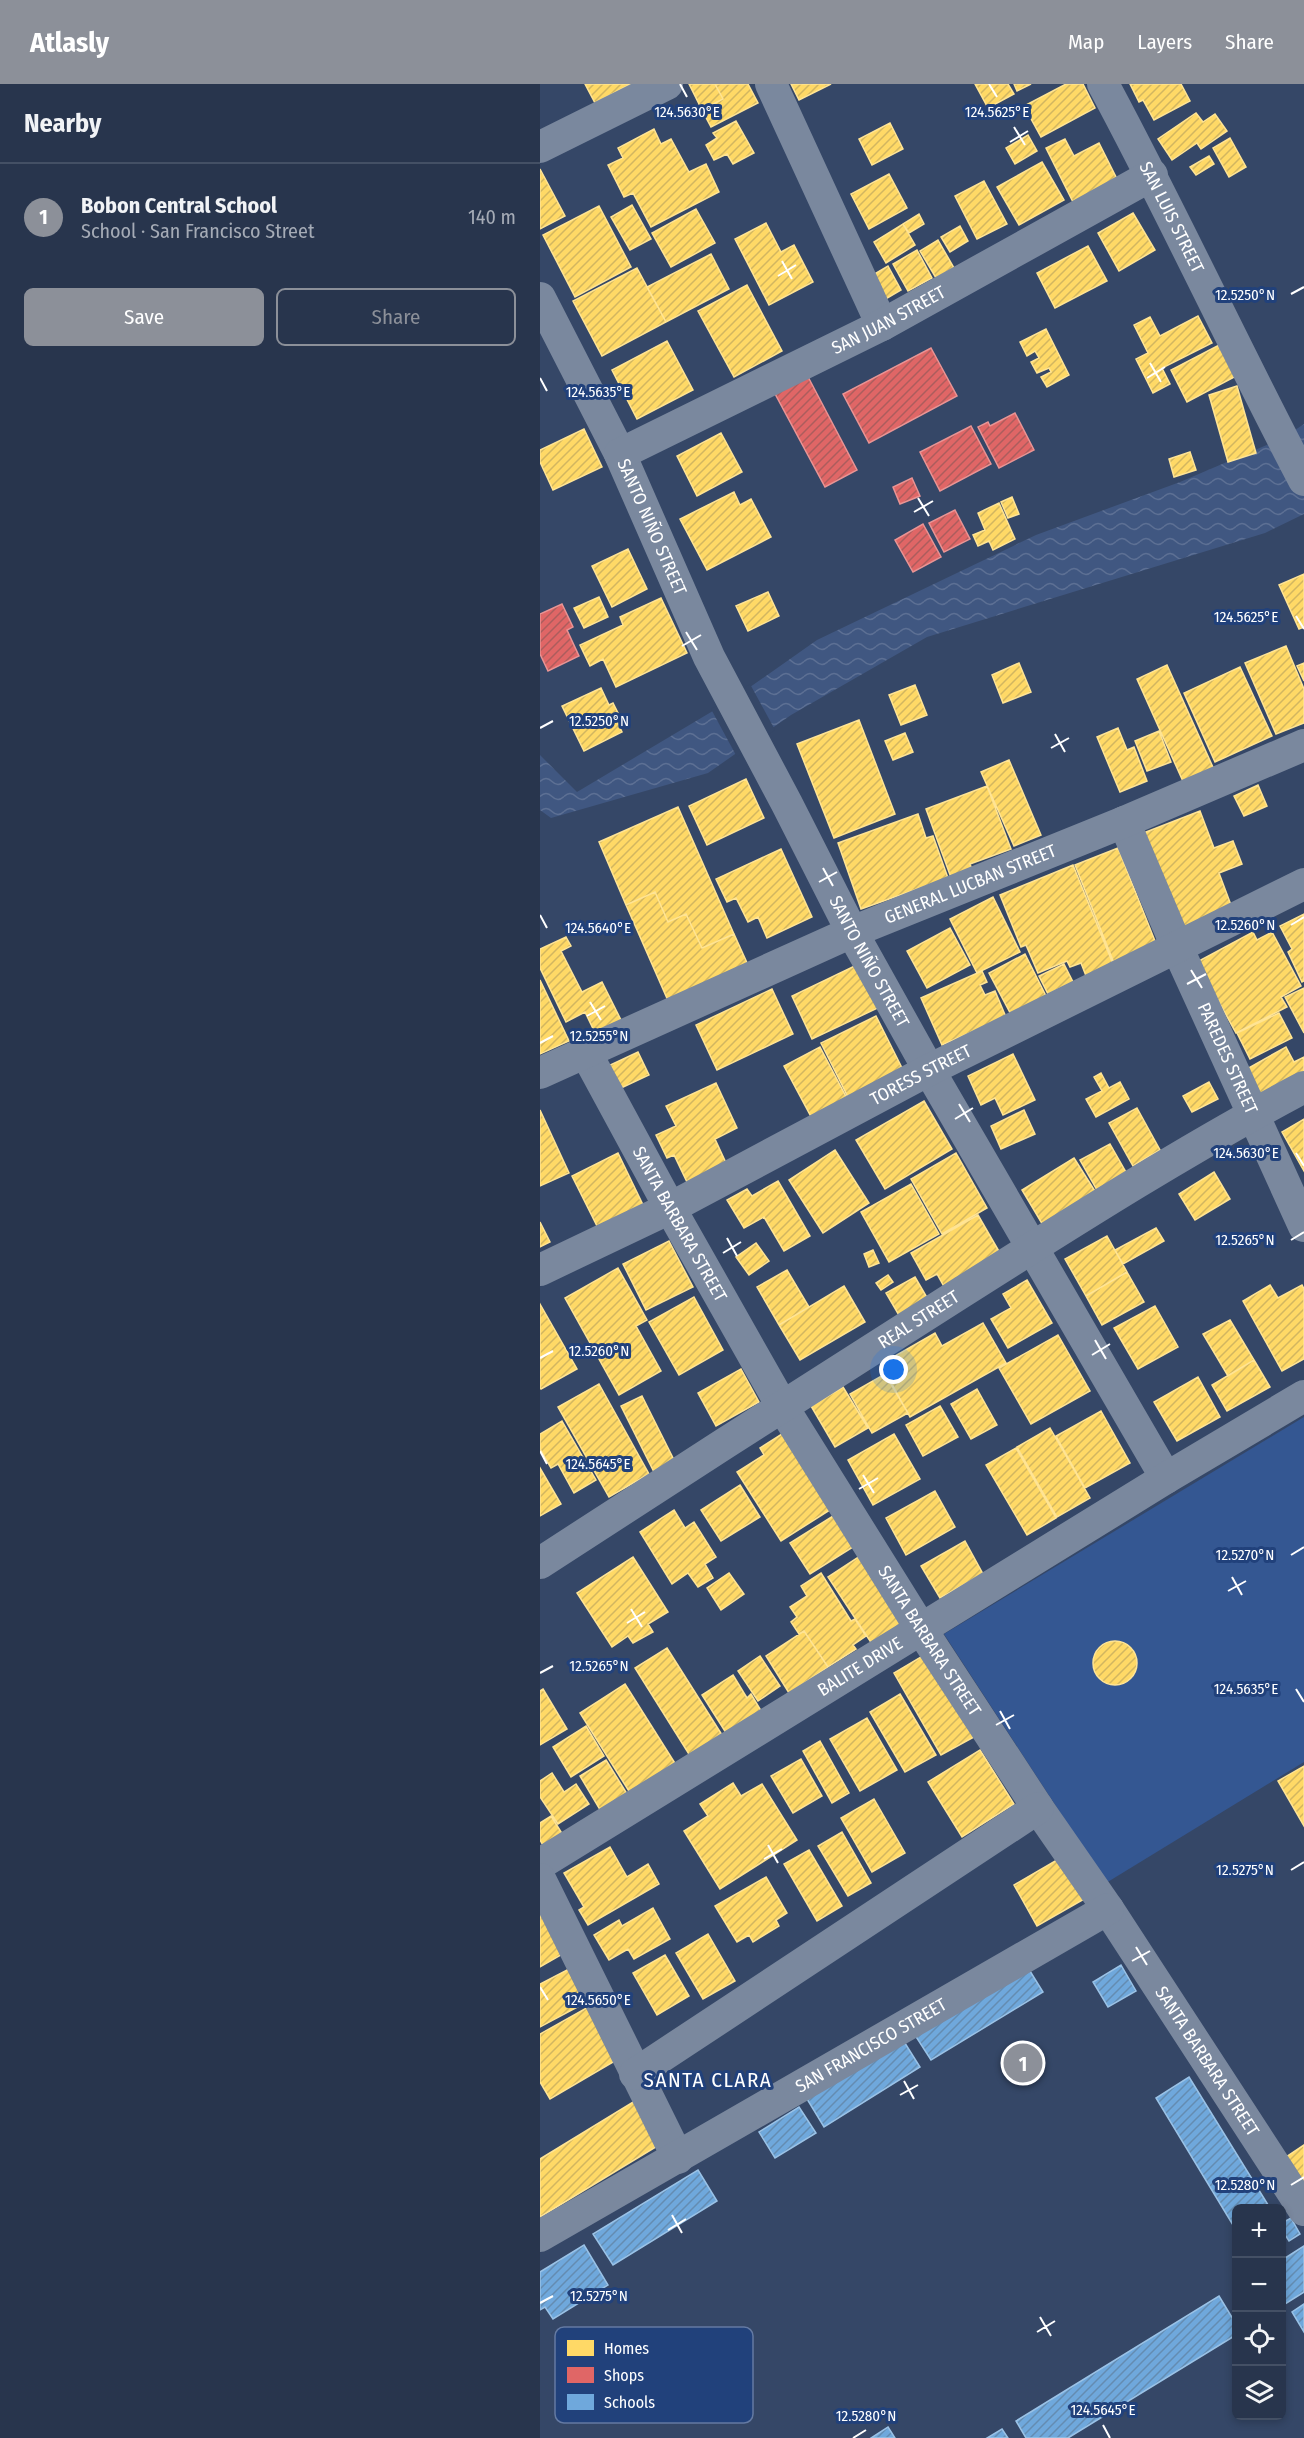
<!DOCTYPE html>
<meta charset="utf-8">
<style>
:root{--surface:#28354d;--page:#344057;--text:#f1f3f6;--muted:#a5abb6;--line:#445065;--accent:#8c9099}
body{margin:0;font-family:"Fira Sans Condensed",sans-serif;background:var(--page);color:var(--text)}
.controls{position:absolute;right:18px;bottom:18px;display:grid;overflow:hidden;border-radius:9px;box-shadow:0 3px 9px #0003}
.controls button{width:54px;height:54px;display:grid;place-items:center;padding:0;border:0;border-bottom:2px solid var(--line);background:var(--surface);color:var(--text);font:30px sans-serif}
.you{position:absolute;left:354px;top:1286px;width:21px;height:21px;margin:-15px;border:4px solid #fff;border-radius:50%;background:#1a73e8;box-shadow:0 0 0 9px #1a73e833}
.badge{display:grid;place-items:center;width:39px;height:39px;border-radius:50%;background:var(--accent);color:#fff;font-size:20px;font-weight:700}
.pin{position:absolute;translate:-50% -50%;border:3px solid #fff;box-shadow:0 2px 6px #0006}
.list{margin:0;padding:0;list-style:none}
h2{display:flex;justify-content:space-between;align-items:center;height:78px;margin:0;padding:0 24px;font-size:26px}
h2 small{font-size:20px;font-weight:400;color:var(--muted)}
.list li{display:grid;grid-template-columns:39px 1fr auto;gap:18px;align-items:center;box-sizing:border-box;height:108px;padding:0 24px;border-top:2px solid var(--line)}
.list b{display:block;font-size:22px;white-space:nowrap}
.list p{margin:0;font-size:20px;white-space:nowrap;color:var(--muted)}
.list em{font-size:20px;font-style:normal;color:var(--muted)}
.actions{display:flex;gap:12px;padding:18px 24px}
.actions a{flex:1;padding:14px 0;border:2px solid var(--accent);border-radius:9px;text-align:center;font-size:21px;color:var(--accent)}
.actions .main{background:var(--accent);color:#fff}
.icon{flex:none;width:33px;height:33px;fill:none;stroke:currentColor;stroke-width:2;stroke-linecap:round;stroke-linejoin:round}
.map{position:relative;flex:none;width:764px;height:2354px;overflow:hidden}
header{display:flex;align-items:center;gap:36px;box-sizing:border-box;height:84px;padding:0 30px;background:var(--accent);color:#fff}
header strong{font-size:28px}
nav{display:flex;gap:33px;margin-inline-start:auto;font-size:21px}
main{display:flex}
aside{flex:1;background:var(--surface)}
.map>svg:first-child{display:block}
.park{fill:#345792}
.water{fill:url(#water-waves)}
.pier{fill:#354767}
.homes{fill:url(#homes-hatch);stroke:#ffe494;stroke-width:1.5}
.shops{fill:url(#shops-hatch);stroke:#e99494;stroke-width:1.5}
.schools{fill:url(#schools-hatch);stroke:#9ac2e6;stroke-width:1.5}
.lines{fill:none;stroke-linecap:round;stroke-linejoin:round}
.minor{stroke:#7a889e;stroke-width:32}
.ticks{fill:none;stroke:#fff;stroke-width:2}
.labels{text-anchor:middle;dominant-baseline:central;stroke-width:6;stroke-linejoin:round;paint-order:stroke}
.street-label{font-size:18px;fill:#fff;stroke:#21417b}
.quarter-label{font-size:21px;letter-spacing:1.5px;fill:#fff;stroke:#21417b}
.key{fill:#21417b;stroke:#647aa3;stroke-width:1.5}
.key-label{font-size:16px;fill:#fff}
.ticks-label{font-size:15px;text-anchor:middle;fill:#fff;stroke:#21417b;stroke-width:6;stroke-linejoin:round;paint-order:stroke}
</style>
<header>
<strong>Atlasly</strong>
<nav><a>Map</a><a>Layers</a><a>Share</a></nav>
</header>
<main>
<aside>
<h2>Nearby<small></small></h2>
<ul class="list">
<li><span class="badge">1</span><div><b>Bobon Central School</b><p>School · San Francisco Street</p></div><em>140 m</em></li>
</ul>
<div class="actions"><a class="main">Save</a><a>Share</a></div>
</aside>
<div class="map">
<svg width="764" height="2354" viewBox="0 0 764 2354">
<defs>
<pattern id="water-waves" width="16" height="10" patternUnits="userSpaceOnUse" patternTransform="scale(1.5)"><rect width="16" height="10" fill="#405781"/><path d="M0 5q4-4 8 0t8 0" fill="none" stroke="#5d7094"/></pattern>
<pattern id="homes-hatch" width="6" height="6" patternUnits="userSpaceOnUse" patternTransform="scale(1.5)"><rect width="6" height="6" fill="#ffd966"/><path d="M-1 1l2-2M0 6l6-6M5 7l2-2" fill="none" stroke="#d2b660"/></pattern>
<pattern id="shops-hatch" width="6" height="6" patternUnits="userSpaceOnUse" patternTransform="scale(1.5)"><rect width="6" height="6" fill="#e06666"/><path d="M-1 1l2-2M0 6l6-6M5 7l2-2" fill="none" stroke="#ac5d5d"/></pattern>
<pattern id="schools-hatch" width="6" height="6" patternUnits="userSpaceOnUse" patternTransform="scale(1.5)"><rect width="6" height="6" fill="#6fa8dc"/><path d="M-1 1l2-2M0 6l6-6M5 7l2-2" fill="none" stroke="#648cb1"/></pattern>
</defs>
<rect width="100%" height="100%" fill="#354767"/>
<!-- park -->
<path class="park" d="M764 1333V1678L566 1799 404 1550Z"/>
<!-- water -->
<path class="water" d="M764 340V430L725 449 387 553 251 631 168 689 11 734 0 726V671L37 708 193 615 277 556 496 451 640 398 743 354Z"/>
<!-- pier -->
<path class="pier" d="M210 600 235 646 197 673 171 625Z"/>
<!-- homes -->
<path class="homes" d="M45 0H91L55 19Z
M149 0H175L183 15 162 26Z
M175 0H208L218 19 171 43 162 26 183 15Z
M251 0H291L259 16Z
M435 0H468L474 10 448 24Z
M474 0H491L477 7Z
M526 0H543L555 24 501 53 484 22Z
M590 0H641L650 17 614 36 603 16 599 18Z
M656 29 663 38 675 30 687 47 661 65 657 59 632 76 618 55Z
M196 37 214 69 193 80 187 70 174 76 166 61 177 54 173 49Z
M350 39 363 65 332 81 319 55Z
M114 45 121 60 131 55 149 88 166 80 179 108 111 143 93 109 84 113 68 81 83 74 78 64Z
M488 51 497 67 475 80 466 64Z
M690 54 706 83 689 93 673 64Z
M525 55 534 72 559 59 577 95 533 118 506 64Z
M669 72 674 80 656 91 650 83Z
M502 78 524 116 479 141 457 103Z
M0 85 25 132 0 145Z
M349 90 367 124 329 145 311 110Z
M444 97 467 140 437 155 415 112Z
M92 121 111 155 90 166 71 133Z
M59 122 91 183 35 213 3 151Z
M156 125 175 159 131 183 112 149Z
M593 129 615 166 579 187 558 149Z
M379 130 384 140 369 149 363 140Z
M226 139 241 168 254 161 273 198 229 221 195 155Z
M363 140 375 161 346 179 334 158Z
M420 142 428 157 410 168 401 153Z
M398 156 414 184 396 194 380 167Z
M548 162 567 197 515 224 497 189Z
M377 166 392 194 368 207 353 180Z
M171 170 189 205 126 238 107 203Z
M348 182 361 206 344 216 331 192Z
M97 184 126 238 62 272 33 217Z
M207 201 242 267 194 293 158 227Z
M658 232 672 259 622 284 630 300 613 309 596 275 608 269 594 241 610 233 620 252Z
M506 245 529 291 507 303 501 293 511 288 509 284 497 289 491 278 499 274 495 267 487 272 480 258Z
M127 257 153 306 97 335 72 286Z
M683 259 700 290 647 318 631 286Z
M697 302 716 369 688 378 669 311Z
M44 345 62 383 13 406 0 378V366Z
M181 349 202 388 157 412 137 372Z
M650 368 656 386 634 393 629 375Z
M194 408 200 421 211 415 231 453 167 486 140 435Z
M472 413 479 430 468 434 461 418Z
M459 419 475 455 453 466 449 457 438 462 433 451 445 446 438 429Z
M88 465 107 505 72 523 52 482Z
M764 490V543L759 545 739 501Z
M228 508 239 532 208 547 196 522Z
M59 513 68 533 44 544 34 524Z
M121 514 147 569 76 603 63 575 50 582 40 561 83 541 80 533Z
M746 562 764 605V639L736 650 705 579Z
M479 579 491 608 463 619 452 591Z
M764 579V597L757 582Z
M627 581 676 690 646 704 597 595Z
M700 583 732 652 675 678 644 609Z
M375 601 387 631 361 641 349 611Z
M61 604 69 621 73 619 79 631 75 633 82 648 44 667 22 622Z
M319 636 355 730 294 754 257 660Z
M578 644 587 666 594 663 607 697 580 708 557 653Z
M619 647 631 678 607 687 595 657Z
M365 649 373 668 353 676 345 657Z
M469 676 501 751 474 762 441 688Z
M206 695 224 734 167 761 149 722Z
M718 701 727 722 704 732 694 712Z
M447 702 471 765 430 780 434 791 413 799 386 725Z
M138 723 194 850 162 864 146 830 128 838 115 808 86 821 59 758Z
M660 727 674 764 693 757 702 780 679 789 694 829 640 850 601 750Z
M378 730 386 754 393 752 408 794 321 825 298 759Z
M578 764 619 867 576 884 535 781Z
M241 765 272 833 227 854 218 833 208 838 196 814 187 818 176 795Z
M533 781 575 885 548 897 541 879 530 883 527 877 498 889 486 861 481 863 460 811Z
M115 808 128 838 146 830 162 864 194 850 213 892 133 928 86 821Z
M453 813 480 868 437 889 410 835Z
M764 830V897L762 898 748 868 752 865 740 842Z
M410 844 430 881 387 904 367 867Z
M713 848 717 856 732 848 761 902 741 913 747 923 696 949 657 878Z
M26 853 31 862 21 867 42 908 62 898 85 944 59 957 45 928 26 938 0 884V865Z
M485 870 510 920 475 938 449 889Z
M323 878 344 921 272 955 252 912Z
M524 880 533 898 508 910 499 892Z
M442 887 447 898 440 901 445 911 455 907 466 933 402 961 381 914Z
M0 896 29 957 0 970Z
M764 904V949L745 913Z
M232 905 253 950 177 986 156 941Z
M739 929 752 954 710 975 697 949Z
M336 932 367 994 312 1021 281 959Z
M280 963 312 1024 276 1042 244 982Z
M746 963 754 978 764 973V992L721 1015 705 986Z
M98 968 109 991 79 1005 68 982Z
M473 970 495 1016 463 1031 455 1014 441 1021 428 992Z
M561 989 569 1004 580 998 589 1015 556 1033 546 1015 562 1007 554 993Z
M669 998 678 1015 652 1028 643 1012Z
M176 999 197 1044 175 1055 186 1079 147 1098 134 1071 127 1074 116 1051 136 1042 126 1022Z
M384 1017 412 1065 345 1105 316 1056Z
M597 1024 620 1066 593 1082 569 1039Z
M0 1026 29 1089 0 1102Z
M484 1026 495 1050 461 1065 451 1042Z
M764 1035V1087L742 1048Z
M570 1060 587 1090 557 1106 540 1076Z
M295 1066 329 1119 283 1149 249 1096Z
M78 1069 104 1123 59 1146 32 1092Z
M416 1069 447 1124 402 1150 371 1095Z
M534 1074 560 1115 507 1148 482 1106Z
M674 1088 690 1115 655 1136 639 1110Z
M238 1097 270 1152 244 1167 224 1133 204 1144 187 1116 207 1105 212 1112Z
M371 1100 399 1150 349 1178 321 1128Z
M438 1131 464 1176 407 1208 397 1190 386 1196 371 1169Z
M0 1138 10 1158 0 1163Z
M616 1144 624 1157 583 1180 575 1166Z
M567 1152 587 1188 546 1212 525 1175Z
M129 1157 153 1203 106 1226 83 1180Z
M216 1159 229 1177 209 1191 196 1173Z
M333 1166 339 1179 329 1183 324 1170Z
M78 1184 107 1236 96 1242 121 1287 79 1311 25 1214Z
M247 1186 269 1223 239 1241 217 1203Z
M587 1188 604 1218 562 1241 546 1212Z
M348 1191 353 1198 341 1206 336 1199Z
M375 1193 389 1217 360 1233 346 1209Z
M487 1196 512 1239 468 1264 451 1235 471 1224 463 1210Z
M730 1201 738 1214 762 1201 764 1205V1275L742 1287 703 1217Z
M304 1202 325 1238 260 1276 239 1241Z
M154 1213 183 1266 139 1291 109 1238Z
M0 1220 37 1285 1 1305 0 1304Z
M615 1222 638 1263 598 1285 574 1244Z
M690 1236 714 1276 688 1292 663 1250Z
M443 1239 466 1279 370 1333 341 1280 395 1249 402 1262Z
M518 1251 550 1307 491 1340 459 1284Z
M714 1276 730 1303 687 1327 672 1301Z
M201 1285 219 1318 176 1342 158 1309Z
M345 1290 368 1329 332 1349 310 1310Z
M658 1293 680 1333 637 1357 614 1318Z
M59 1300 109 1390 69 1413 18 1323Z
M303 1303 328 1344 295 1363 271 1322Z
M437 1305 457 1341 431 1355 411 1320Z
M102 1312 137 1382 116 1392 81 1322Z
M400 1322 418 1353 383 1372 366 1341Z
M561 1327 590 1379 545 1404 516 1352Z
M22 1337 56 1396 34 1409 18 1380 11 1384 0 1365V1350Z
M510 1344 550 1414 517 1433 477 1363Z
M245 1348 293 1424 241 1457 197 1388 224 1371 220 1364Z
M354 1350 380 1395 333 1421 308 1376Z
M476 1364 516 1434 487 1451 446 1381Z
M0 1384 21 1420 0 1432Z
M200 1401 220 1433 181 1457 161 1426Z
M395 1407 415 1443 366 1471 346 1434Z
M134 1426 145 1444 154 1438 176 1473 165 1480 173 1494 158 1503 148 1489 132 1500 100 1448Z
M293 1432 313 1463 270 1490 250 1459Z
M425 1457 443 1490 400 1514 381 1482Z
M320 1472 363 1539 332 1560 288 1493Z
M93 1473 128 1528 108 1540 113 1548 93 1559 88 1552 72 1563 37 1509Z
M189 1489 204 1510 181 1526 167 1504Z
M281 1489 311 1537 315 1535 326 1552 313 1561 316 1565 288 1583 264 1547 259 1550 251 1538 257 1533 250 1523 267 1512 261 1502Z
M264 1547 288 1583 249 1609 226 1572Z
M553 1579a22 22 0 1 1 44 0a22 22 0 1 1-44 0Z
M127 1564 184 1654 152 1675 95 1584Z
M386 1570 434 1653 401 1671 354 1589Z
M220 1572 240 1602 218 1617 198 1587Z
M193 1591 207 1614 211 1610 223 1630 188 1652 162 1611Z
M85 1600 138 1684 92 1712 40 1629Z
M3 1605 27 1645 0 1661V1607Z
M360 1610 396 1671 365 1688 330 1628Z
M327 1634 357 1686 320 1707 290 1655Z
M46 1642 64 1672 31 1693 13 1663Z
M280 1657 309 1709 292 1719 263 1667Z
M440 1666 474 1720 422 1753 388 1698Z
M261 1675 282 1712 253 1729 231 1692Z
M66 1676 89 1713 62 1729 40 1692Z
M764 1682V1742L738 1697Z
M12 1689 24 1708 36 1700 49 1720 18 1740 0 1713V1697Z
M193 1699 201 1712 222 1700 257 1756 180 1805 144 1747 168 1732 160 1720Z
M334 1715 365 1769 332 1788 301 1734Z
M11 1732 23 1751 4 1763 0 1756V1739Z
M302 1748 331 1799 308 1812 278 1762Z
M70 1763 87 1793 108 1780 119 1800 48 1841 39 1826 44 1823 24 1789Z
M269 1766 302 1822 277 1837 244 1780Z
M522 1773 546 1814 497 1842 474 1801Z
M226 1793 247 1829 236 1836 239 1842 213 1858 209 1851 197 1858 175 1822Z
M0 1823 26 1868 0 1883Z
M113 1824 130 1855 94 1875 88 1865 69 1876 54 1851 79 1836 82 1842Z
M168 1850 195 1897 163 1915 136 1869Z
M125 1871 149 1912 117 1931 93 1889Z
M29 1885 47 1918 0 1943V1900Z
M50 1922 80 1974 10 2015 0 1998V1950Z
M98 2015 124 2058 0 2133V2075Z
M764 2061V2103L746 2073Z"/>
<!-- shops -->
<path class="shops" d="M391 264 417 312 329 359 303 310Z
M266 289 317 386 285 403 233 306Z
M475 329 494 366 459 384 438 343 448 338 450 342Z
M431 342 451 380 400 407 380 368Z
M372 394 380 412 360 420 353 403Z
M415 426 430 455 404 468 389 439Z
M383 440 401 473 373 488 355 456Z
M22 520 33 543 27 546 39 572 8 587 0 570V530Z"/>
<!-- schools -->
<path class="schools" d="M485 1879 503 1908 391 1976 373 1948Z
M581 1881 596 1907 568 1923 553 1898Z
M363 1956 380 1983 284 2043 267 2015Z
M649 1993 730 2124H696V2146L616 2014Z
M259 2023 276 2049 235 2074 219 2048Z
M158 2086 177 2117 73 2181 53 2150Z
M751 2134 760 2150 749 2157 742 2146V2139Z
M44 2161 68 2201 13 2235 5 2223 0 2226V2188Z
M764 2162V2208L742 2222V2176Z
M679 2212 696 2240V2251L528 2354H486L476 2337Z
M764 2220V2248L752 2228Z
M348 2343 355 2354H331Z
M462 2345 468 2354H447Z"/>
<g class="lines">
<!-- minor -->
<g class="minor">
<path d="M231 0 342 241"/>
<path id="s1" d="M563 0C633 130 695 265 764 396"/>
<path d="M0 63 127 0"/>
<path id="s2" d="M0 214 80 370 169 573 247 720 312 848 389 986 626 1394"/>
<path id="s3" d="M80 370 342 241 612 91"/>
<path id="s4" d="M584 738 637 863 764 1142"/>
<path id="s5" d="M46 969 130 1124 242 1322 381 1545 498 1724 568 1825 764 2126"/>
<path id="s6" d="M0 989 312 848 584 738 764 661"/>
<path id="s7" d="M0 1186 130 1124 389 986 764 800"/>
<path id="s8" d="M0 1479C140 1388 281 1297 422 1208 534 1137 647 1065 764 1003"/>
<path id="s9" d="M0 1780 626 1394 764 1312"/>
<path d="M0 1795 138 2074"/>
<path d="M95 1990 498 1724"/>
<path id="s10" d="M0 2152 568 1825"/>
</g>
</g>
<!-- ticks -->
<path class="ticks" d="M140 0 147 13M449 0 457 13M474 43 485 61M470 58 488 47M242 177 252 195M238 192 256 181M751 210 764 203M610 279 621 298M0 294 7 307M607 294 625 283M378 414 389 432M374 428 393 417M756 532 764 545M146 548 157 566M142 562 161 551M0 644 13 637M515 650 525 668M511 664 529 654M283 784 293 802M279 798 297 788M0 831 7 844M751 841 764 833M651 886 662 904M647 900 666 890M50 918 61 936M47 932 65 922M0 959 13 952M419 1020 430 1038M415 1035 433 1024M756 1069 764 1082M187 1154 197 1172M751 1156 764 1148M183 1169 201 1158M555 1256 566 1275M552 1271 570 1260M0 1274 13 1267M0 1367 7 1380M323 1391 334 1409M319 1405 338 1394M751 1471 764 1463M692 1493 702 1511M688 1507 706 1497M91 1525 102 1543M87 1539 105 1528M0 1589 13 1582M756 1605 764 1618M460 1627 470 1645M456 1641 474 1631M228 1761 238 1779M224 1775 242 1765M751 1786 764 1778M596 1863 607 1881M592 1877 610 1867M0 1903 8 1916M364 1997 374 2015M360 2011 378 2001M751 2101 764 2093M132 2131 142 2149M128 2146 146 2135M0 2219 13 2212M500 2233 511 2252M497 2248 515 2237M563 2341 570 2354M313 2354 326 2346"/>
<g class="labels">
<!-- street labels -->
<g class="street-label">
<text stroke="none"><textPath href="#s1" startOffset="150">SAN LUIS STREET</textPath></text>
<text stroke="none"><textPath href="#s3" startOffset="300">SAN JUAN STREET</textPath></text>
<text stroke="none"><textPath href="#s2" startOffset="255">SANTO NIÑO STREET</textPath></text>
<text stroke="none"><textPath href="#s6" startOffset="470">GENERAL LUCBAN STREET</textPath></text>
<text stroke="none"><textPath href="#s2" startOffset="741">SANTO NIÑO STREET</textPath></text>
<text stroke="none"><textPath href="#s4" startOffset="258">PAREDES STREET</textPath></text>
<text stroke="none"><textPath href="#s7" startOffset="428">TORESS STREET</textPath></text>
<text stroke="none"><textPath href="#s5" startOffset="195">SANTA BARBARA STREET</textPath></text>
<text stroke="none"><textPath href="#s8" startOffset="450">REAL STREET</textPath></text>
<text stroke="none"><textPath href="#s5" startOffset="681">SANTA BARBARA STREET</textPath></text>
<text stroke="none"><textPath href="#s9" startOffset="376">BALITE DRIVE</textPath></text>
<text stroke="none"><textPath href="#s10" startOffset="382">SAN FRANCISCO STREET</textPath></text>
<text stroke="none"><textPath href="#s5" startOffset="1185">SANTA BARBARA STREET</textPath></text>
</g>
<!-- quarter labels -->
<g class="quarter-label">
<text x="168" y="1996">SANTA CLARA</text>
</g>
</g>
<!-- legend -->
<rect x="15" y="2243" width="198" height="96" rx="9" class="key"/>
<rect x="27" y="2256" width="27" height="16" fill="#ffd966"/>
<rect x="27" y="2283" width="27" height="16" fill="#e06666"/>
<rect x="27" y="2310" width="27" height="16" fill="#6fa8dc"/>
<g class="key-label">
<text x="64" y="2270">Homes</text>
<text x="64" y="2297">Shops</text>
<text x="64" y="2324">Schools</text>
</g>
<g class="ticks-label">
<text x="147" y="33">124.5630°E</text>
<text x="457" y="33">124.5625°E</text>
<text x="705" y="216">12.5250°N</text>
<text x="58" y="313">124.5635°E</text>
<text x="706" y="538">124.5625°E</text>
<text x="59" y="642">12.5250°N</text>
<text x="705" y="846">12.5260°N</text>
<text x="58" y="849">124.5640°E</text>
<text x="59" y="957">12.5255°N</text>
<text x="706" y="1074">124.5630°E</text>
<text x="705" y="1161">12.5265°N</text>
<text x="59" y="1272">12.5260°N</text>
<text x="58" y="1385">124.5645°E</text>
<text x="705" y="1476">12.5270°N</text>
<text x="59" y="1587">12.5265°N</text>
<text x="706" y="1610">124.5635°E</text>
<text x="705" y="1791">12.5275°N</text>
<text x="58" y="1921">124.5650°E</text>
<text x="705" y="2106">12.5280°N</text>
<text x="59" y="2217">12.5275°N</text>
<text x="563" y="2331">124.5645°E</text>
<text x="326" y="2337">12.5280°N</text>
</g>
</svg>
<div class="controls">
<button>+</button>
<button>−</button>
<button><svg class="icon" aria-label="locate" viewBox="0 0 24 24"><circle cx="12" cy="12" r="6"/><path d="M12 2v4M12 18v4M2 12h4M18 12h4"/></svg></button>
<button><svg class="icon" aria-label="layers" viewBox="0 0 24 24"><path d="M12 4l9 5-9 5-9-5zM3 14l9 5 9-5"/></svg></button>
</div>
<div class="you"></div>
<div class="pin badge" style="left:483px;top:1979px">1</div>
</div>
</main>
